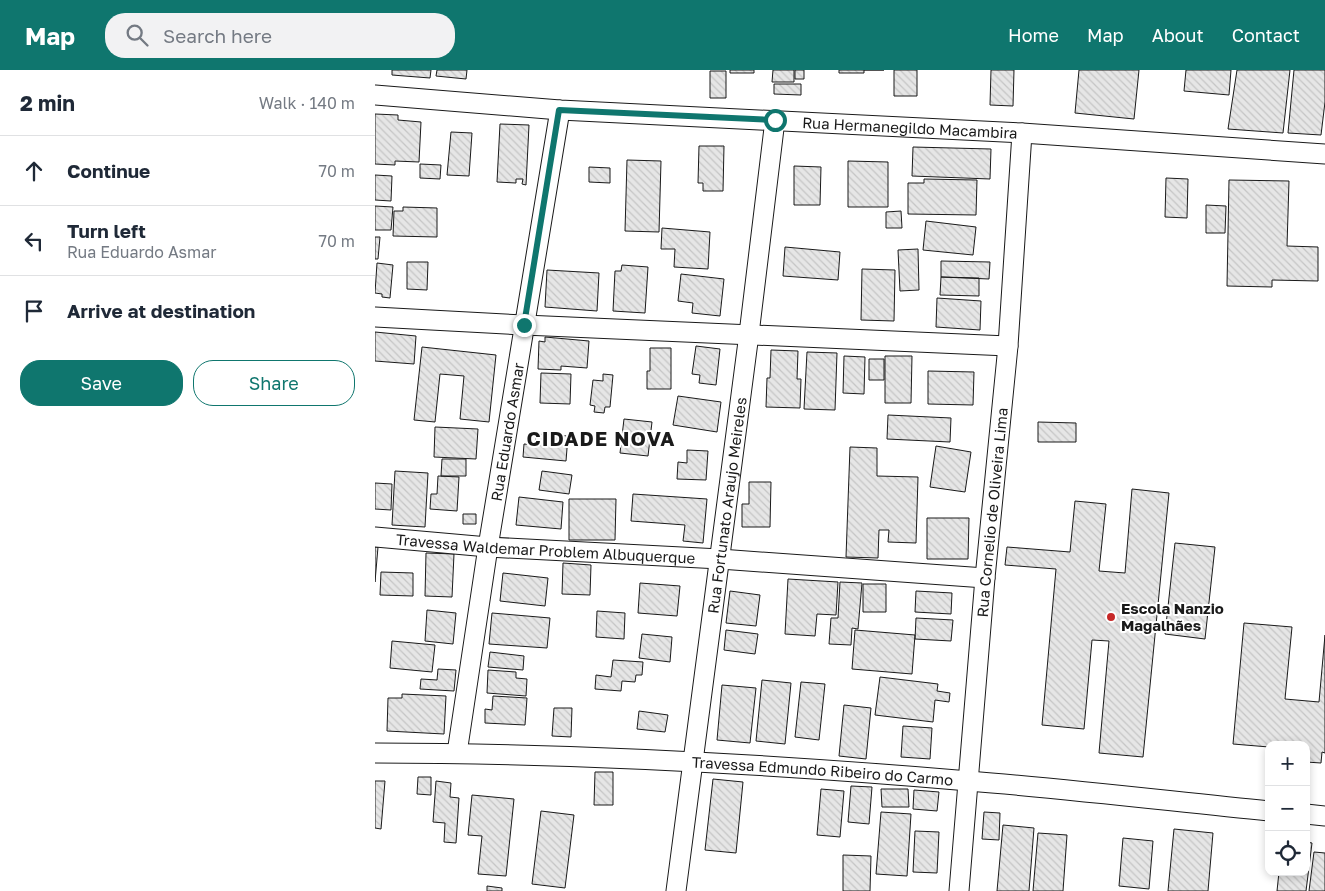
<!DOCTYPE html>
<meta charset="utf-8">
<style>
:root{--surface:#fff;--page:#f2f2f3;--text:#1f2937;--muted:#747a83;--line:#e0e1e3;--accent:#0f766e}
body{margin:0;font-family:"Golos Text",sans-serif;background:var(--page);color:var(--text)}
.controls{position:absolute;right:15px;bottom:15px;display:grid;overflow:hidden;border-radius:10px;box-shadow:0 2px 8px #0003}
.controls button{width:45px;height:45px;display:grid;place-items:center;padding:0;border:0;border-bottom:1px solid var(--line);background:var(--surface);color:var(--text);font:25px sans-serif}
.stop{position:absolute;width:15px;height:15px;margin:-11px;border:4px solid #0f766e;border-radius:50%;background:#fff}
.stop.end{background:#0f766e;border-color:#fff;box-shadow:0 1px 5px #0008}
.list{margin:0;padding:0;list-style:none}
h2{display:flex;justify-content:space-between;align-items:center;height:65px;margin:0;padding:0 20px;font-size:21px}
h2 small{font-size:16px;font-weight:400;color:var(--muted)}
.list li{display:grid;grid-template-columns:32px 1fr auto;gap:15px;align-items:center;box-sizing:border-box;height:70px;padding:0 20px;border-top:1px solid var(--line)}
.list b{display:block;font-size:19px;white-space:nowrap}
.list p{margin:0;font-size:16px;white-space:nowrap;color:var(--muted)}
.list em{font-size:16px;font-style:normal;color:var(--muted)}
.actions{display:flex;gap:10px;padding:15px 20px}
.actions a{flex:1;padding:11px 0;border:1px solid var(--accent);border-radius:20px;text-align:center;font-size:18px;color:var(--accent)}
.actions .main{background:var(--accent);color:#fff}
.icon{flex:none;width:28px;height:28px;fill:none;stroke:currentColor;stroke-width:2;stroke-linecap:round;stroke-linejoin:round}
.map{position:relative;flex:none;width:950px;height:821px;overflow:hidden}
header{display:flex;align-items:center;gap:30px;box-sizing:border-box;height:70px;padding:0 25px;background:var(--accent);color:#fff}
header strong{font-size:24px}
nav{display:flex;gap:28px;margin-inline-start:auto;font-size:18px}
.search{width:350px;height:45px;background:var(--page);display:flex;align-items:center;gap:12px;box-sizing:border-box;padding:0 18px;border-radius:20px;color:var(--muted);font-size:19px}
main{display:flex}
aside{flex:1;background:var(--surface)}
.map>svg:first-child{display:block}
.building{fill:url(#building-back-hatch);stroke:#1a1a1a}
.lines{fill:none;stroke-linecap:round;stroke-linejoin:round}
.minor-casing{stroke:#1a1a1a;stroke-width:21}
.minor{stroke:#fff;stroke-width:19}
.route{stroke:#0f766e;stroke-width:6}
.poi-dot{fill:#c62828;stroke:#fff;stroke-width:2}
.labels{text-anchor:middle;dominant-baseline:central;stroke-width:4;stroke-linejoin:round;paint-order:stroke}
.street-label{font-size:15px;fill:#1a1a1a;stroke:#fff}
.poi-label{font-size:15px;font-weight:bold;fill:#1a1a1a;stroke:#fff;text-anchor:start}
.district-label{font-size:20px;font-weight:bold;letter-spacing:1px;fill:#1a1a1a;stroke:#fff}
</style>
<header>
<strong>Map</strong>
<div class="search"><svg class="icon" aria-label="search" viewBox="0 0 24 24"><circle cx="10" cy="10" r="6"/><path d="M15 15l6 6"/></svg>Search here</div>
<nav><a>Home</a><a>Map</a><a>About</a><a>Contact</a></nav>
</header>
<main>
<aside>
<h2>2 min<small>Walk · 140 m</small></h2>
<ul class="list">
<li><svg class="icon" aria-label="ahead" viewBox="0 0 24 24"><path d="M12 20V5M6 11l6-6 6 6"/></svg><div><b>Continue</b></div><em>70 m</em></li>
<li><svg class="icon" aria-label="left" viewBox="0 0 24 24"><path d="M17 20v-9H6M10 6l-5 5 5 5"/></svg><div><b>Turn left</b><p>Rua Eduardo Asmar</p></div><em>70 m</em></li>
<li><svg class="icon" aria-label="arrive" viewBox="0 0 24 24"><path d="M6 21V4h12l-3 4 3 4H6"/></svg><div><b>Arrive at destination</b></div></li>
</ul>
<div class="actions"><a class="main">Save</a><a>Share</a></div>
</aside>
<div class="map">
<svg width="950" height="821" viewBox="0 0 950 821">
<defs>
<pattern id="building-back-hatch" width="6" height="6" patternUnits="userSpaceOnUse" patternTransform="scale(1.25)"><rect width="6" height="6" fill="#e6e6e6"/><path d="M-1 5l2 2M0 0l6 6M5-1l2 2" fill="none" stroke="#c5c5c5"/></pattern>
</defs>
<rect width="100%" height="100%" fill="#fff"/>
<!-- building -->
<path class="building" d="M17 0H56L55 8 17 5Z
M62 0H92L91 9 61 6Z
M355 0H379V3H355Z
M398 0H419V12H397Z
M420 0H429V9H420Z
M464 0H509H489V3H464Z
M519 0H542V26H519Z
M616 0H639L638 36 615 35Z
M704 0H764L759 49 700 43Z
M811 0H856L854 25 809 21Z
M862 0H915L908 63 853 59Z
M919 0H950V32L946 65 913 63Z
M335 1H351V28H335Z
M399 14H426V25L399 24Z
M0 44 23 45V50L46 52 44 92 20 91V95L0 94Z
M125 54 154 55 151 115 147 114 148 109H141V113L122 112Z
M76 62 97 63 94 106 72 105Z
M324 76H349L348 121H328V113H323Z
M538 77 616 79 615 109 537 106Z
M252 90 286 91 284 162 250 161Z
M473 91 513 92V137H473Z
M45 94 66 95 65 109 45 108Z
M419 96 446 97 445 135H419Z
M214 97 235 98V113L214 112Z
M0 105 17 106 16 131 0 130Z
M791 108 813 109 812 148 790 147Z
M549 109 602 110 601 145 533 144V113H549Z
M854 110 914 111 912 176 943 177V211L897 210V217L852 216Z
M831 135 851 136 850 163H831Z
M0 136 18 137 16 160H0Z
M28 137 62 138V167L18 166 19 141H28Z
M526 141 527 158H511V142Z
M551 151 601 157 598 185 548 180Z
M287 158 335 162 333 199 299 197 300 179H286Z
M0 167H5L3 189H0Z
M410 177 465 182 463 210 408 206Z
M543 179 544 220 525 221 523 180Z
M566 191 615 192 614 209 566 207Z
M32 192H53L52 220 32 219Z
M2 193 18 195 15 228 7 227V224L0 223Z
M247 195 273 197 270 243 238 241 240 201H246Z
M487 199 520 200 519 251 486 250Z
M172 200 224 203 222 241 170 237Z
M306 204 349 209 345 246 317 243 318 233 303 231Z
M566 207 604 208V226L565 225Z
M562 228 606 231 605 260 561 257Z
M0 262 41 266 39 294 0 291Z
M170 267 214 271 212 298 186 296V300L163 299 164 271 170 272Z
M321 276 345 279 341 315 324 313 325 305 317 304Z
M47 277 121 285 114 352 85 349 89 306 65 304 60 352 39 350Z
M275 278H296V319H272V301H275Z
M396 280 423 281 422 309H426L425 338 391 337 392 308H395Z
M432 282 462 283 460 340 429 339Z
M469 286 490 287 489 324 468 323Z
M510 286H537L536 333H510Z
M494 289H509V310H494Z
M553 301 599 302 598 335 553 334Z
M166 303 196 304 195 334 165 333Z
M228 304 238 305 235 337H230L229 343 219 342 220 336 215 335 218 310 228 311Z
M303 326 346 332 342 362 298 355Z
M513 345 576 348 575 372 512 369Z
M249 349 277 352 273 386 245 383Z
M663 352 701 353V372H663Z
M60 357 103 359 101 389 59 387Z
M161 364 193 366 191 391 148 387 149 374 160 375Z
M561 376 596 382 590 422 555 417Z
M475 377 502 378V406L543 407 541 473 513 472 514 460H504L503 488 471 487Z
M312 380 333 381 331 410 302 409 303 392 312 393Z
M67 389H91V406H66Z
M20 401 53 403 50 457 17 455Z
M167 401 197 405 194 424 164 420Z
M63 406 84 407 82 441 55 439 56 424H62Z
M374 412H396L395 457H367V434H374Z
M0 413 17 414 16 440 0 439Z
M757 419 794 423 768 687 724 683 734 571 717 570 709 659 667 655 681 499 630 495 632 477 695 482 700 431 731 434 724 501 750 503Z
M258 424 332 429 328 473 308 471 310 455 256 451Z
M144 427 188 432 186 459 141 455Z
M194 429H241L240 470H194Z
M88 444H101V454H88Z
M552 448H594L593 489H552Z
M800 473 840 477 830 569 790 564Z
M0 477H3L0 512Z
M51 483 79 484 77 527 50 526Z
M188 493 216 495 215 525 187 524Z
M6 502 38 503V526L5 525Z
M128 503 173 508 170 536 125 531Z
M413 509 463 512 461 545 442 544 440 566 410 564Z
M465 512 487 513 483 559 477 558 476 575 454 574 456 548H463Z
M265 513 305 516 302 546 263 543Z
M488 514H511V542H488Z
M355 521 385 525 381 556 351 553Z
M541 521 577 523 576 544 540 542Z
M52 540 81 543 78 574 50 571Z
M222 541 250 543 249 569 221 567Z
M117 543 175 548 172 578 114 574Z
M541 548 578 550 576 571 540 569Z
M869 553 917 557 910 629 944 632 950 565V683L947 682 946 693 931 692V675H894V677L858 674Z
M351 560 383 564 380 584 349 580Z
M480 560 540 565 537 604 477 599Z
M267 564 297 567 295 592 264 588Z
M17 571 60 575 57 602 15 598Z
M115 582 149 586 148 600 113 597Z
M238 590 268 592 267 605H261L260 612 247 611 246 621 220 619 221 605 236 607Z
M63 599 81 600 79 621 45 619 46 609 62 610Z
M113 600 141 602V608L152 609 151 626 112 623Z
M505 607 563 614 562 621 575 623 574 632 560 630 558 652 500 645Z
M387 610 416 613 410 674 381 671Z
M426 612 450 614 444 670 420 667Z
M347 615 381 618 375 673 342 670Z
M27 624 71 626 69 664 12 661 13 628H27Z
M118 626 152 628 150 655 110 653V639L117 640Z
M469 635 496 638 491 689 464 686Z
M179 638H197L196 667 177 666Z
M264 641 293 645 290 662 262 659Z
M528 656 557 658 555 689 526 687Z
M220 702H238V735H219Z
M43 707H56V725L42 724Z
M338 709 368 712 361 783 330 780Z
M0 711H10L6 759 0 758Z
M61 711 76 713 75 727 84 728 81 773 69 772 70 753 58 752Z
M476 716 497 717 494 754 473 752Z
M446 719 469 721 465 767 442 765Z
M506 719H533L534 737H507Z
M539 720 564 722 562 741 538 739Z
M97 725 139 729 131 806 103 804 107 766 93 765Z
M166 741 199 745 190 818 157 814Z
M506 742 536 744 532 806 501 804Z
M609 742 625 743 624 770 607 769Z
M628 755 659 758 654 821H622Z
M799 759 838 763 833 821H793Z
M540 761 564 762 562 803 538 802Z
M663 763 692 765 688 821H658Z
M748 768 778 771 774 819 744 816Z
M931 772 937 773 931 821H902L904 802H931Z
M939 782 950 783V821H934Z
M468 785 496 786 495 821H468Z
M112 816 127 818V821H112Z"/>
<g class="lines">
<!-- minor casing -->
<g class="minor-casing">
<g id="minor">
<path id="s1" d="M0 25 185 40 647 63 950 84"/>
<path d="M0 247 149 255 633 276"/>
<path id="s2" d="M0 467 113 477 345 489 610 508"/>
<path id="s3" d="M0 683C198 683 396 694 594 711 694 719 794 731 894 741"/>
<path id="s4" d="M82 683 113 477 185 40"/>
<path d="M931 744 950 746"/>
<path id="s5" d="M301 821 374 264 400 50"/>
<path id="s6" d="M584 821 610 508 633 276 647 63"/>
</g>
</g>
<!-- minor -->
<use href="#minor" class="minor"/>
</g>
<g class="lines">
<!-- route -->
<path class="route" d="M149 255 184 40 400 50"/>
</g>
<!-- markers -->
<circle class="poi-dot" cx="736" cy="547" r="5"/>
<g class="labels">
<!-- street labels -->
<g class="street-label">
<text stroke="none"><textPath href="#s1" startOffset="536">Rua Hermanegildo Macambira</textPath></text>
<text stroke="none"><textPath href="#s4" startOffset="325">Rua Eduardo Asmar</textPath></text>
<text stroke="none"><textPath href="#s5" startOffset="389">Rua Fortunato Araujo Meireles</textPath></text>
<text stroke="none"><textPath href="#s6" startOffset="380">Rua Cornelio de Oliveira Lima</textPath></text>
<text stroke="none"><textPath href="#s2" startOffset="171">Travessa Waldemar Problem Albuquerque</textPath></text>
<text stroke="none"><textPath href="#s3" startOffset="448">Travessa Edmundo Ribeiro do Carmo</textPath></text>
</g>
<!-- poi labels -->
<g class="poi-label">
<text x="746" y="538">Escola Nanzio<tspan x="746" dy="17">Magalhães</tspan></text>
</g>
<!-- district labels -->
<g class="district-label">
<text x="226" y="368">CIDADE NOVA</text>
</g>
</g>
</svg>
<div class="controls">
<button>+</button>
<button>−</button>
<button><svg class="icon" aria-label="locate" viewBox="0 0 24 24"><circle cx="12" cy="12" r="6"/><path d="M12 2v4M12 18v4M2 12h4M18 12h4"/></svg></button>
</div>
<div class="stop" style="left:400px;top:50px"></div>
<div class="stop end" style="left:149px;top:255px"></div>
</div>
</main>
